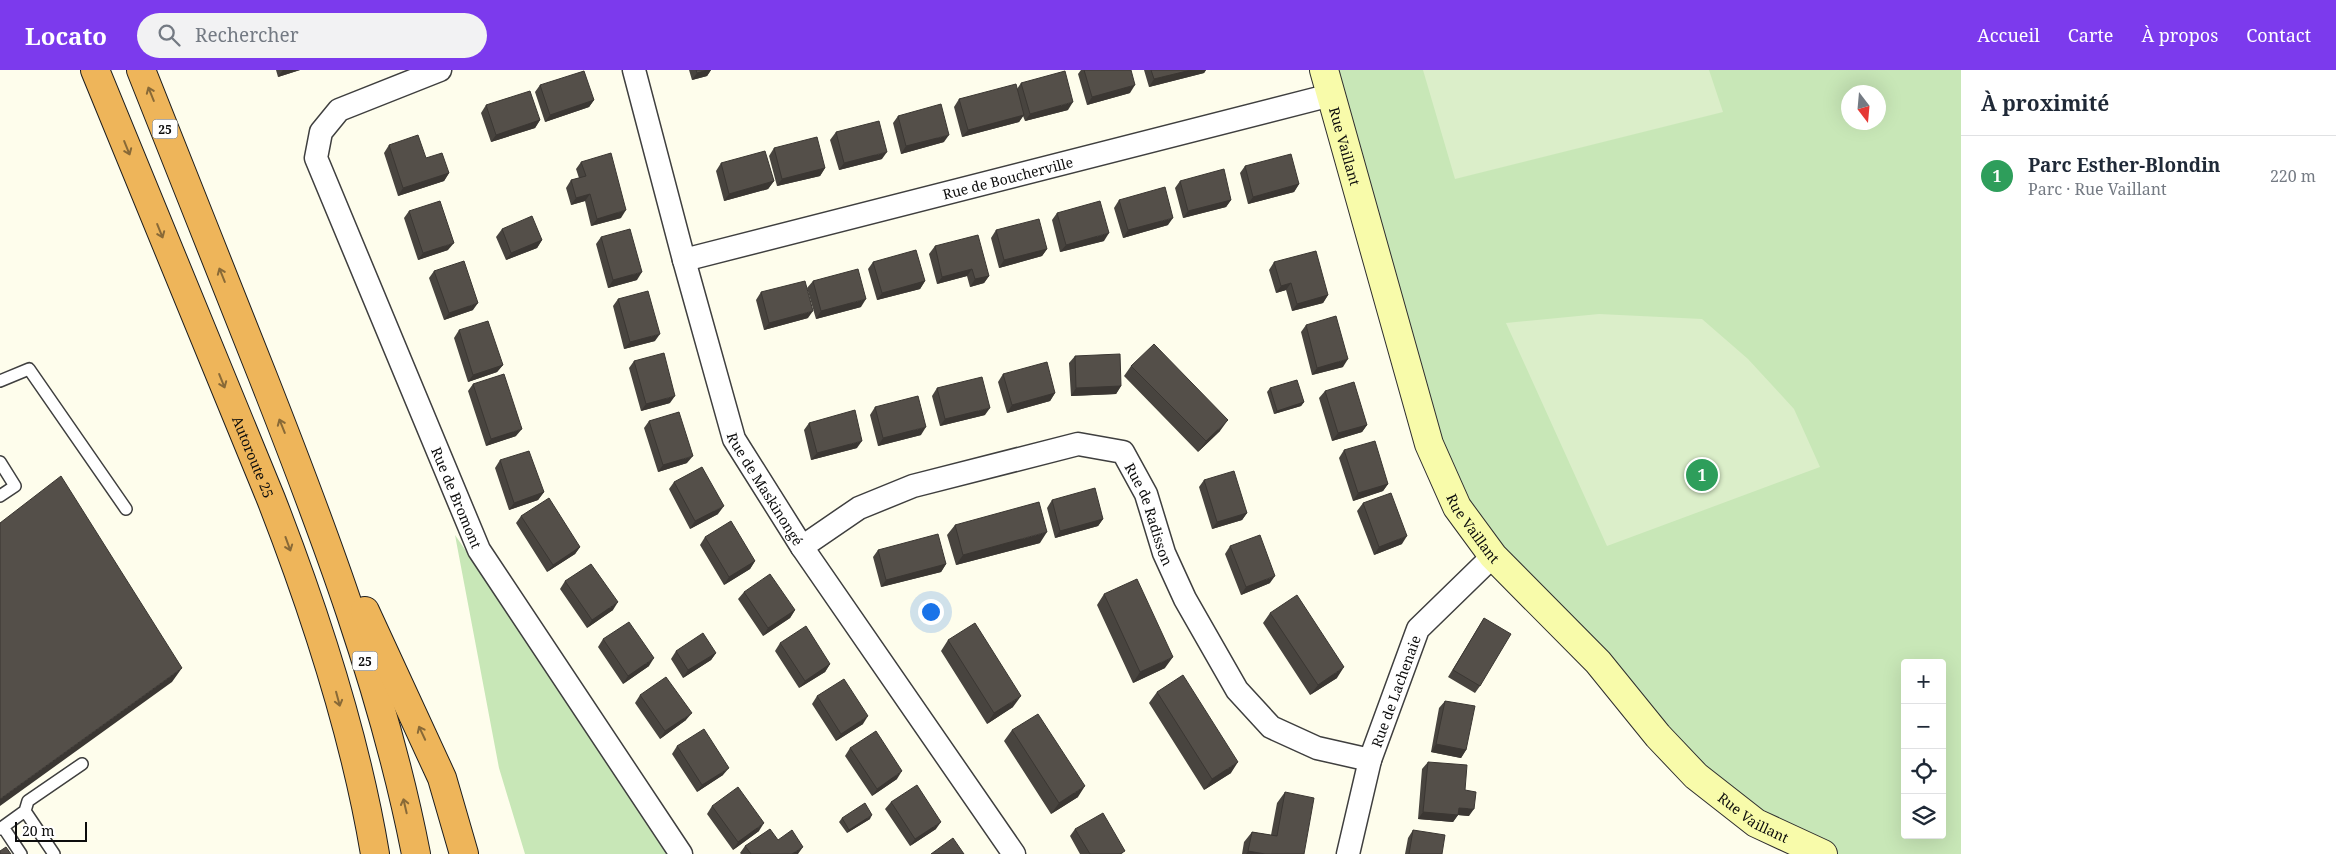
<!DOCTYPE html>
<html lang="fr">
<meta charset="utf-8">
<style>
:root{--surface:#fff;--page:#f2f2f3;--text:#1f2937;--muted:#747a83;--line:#e0e1e3;--accent:#7c3aed}
body{margin:0;font-family:"Noto Serif",serif;background:var(--page);color:var(--text)}
.controls{position:absolute;right:15px;bottom:15px;display:grid;overflow:hidden;border-radius:5px;box-shadow:0 5px 20px #0002}
.controls button{width:45px;height:45px;display:grid;place-items:center;padding:0;border:0;border-bottom:1px solid var(--line);background:var(--surface);color:var(--text);font:25px sans-serif}
.compass{position:absolute;left:1841px;top:15px;width:45px;height:45px;border-radius:50%;background:var(--surface);box-shadow:0 5px 20px #0002;rotate:164deg}
.scale{position:absolute;left:15px;bottom:12px;width:72px;box-sizing:border-box;padding-left:5px;border:2px solid #0c0c0c;border-top:0;font-size:14px;line-height:18px;white-space:nowrap;color:#0c0c0c;-webkit-text-stroke:4px #fff;paint-order:stroke}
.you{position:absolute;left:930px;top:541px;width:18px;height:18px;margin:-12px;border:4px solid #fff;border-radius:50%;background:#1a73e8;box-shadow:0 0 0 8px #1a73e833}
.badge{display:grid;place-items:center;width:32px;height:32px;border-radius:50%;background:var(--accent);color:#fff;font-size:16px;font-weight:700}
.pin{position:absolute;translate:-50% -50%;border:2px solid #fff;box-shadow:0 1px 5px #0006}
.list{margin:0;padding:0;list-style:none}
h2{display:flex;justify-content:space-between;align-items:center;height:65px;margin:0;padding:0 20px;font-size:21px}
h2 small{font-size:16px;font-weight:400;color:var(--muted)}
.list li{display:grid;grid-template-columns:32px 1fr auto;gap:15px;align-items:center;box-sizing:border-box;height:80px;padding:0 20px;border-top:1px solid var(--line)}
.list b{display:block;font-size:19px;white-space:nowrap}
.list p{margin:0;font-size:16px;white-space:nowrap;color:var(--muted)}
.list em{font-size:16px;font-style:normal;color:var(--muted)}
.icon{flex:none;width:28px;height:28px;fill:none;stroke:currentColor;stroke-width:2;stroke-linecap:round;stroke-linejoin:round}
.map{position:relative;flex:none;width:1961px;height:784px;overflow:hidden}
header{display:flex;align-items:center;gap:30px;box-sizing:border-box;height:70px;padding:0 25px;background:var(--accent);color:#fff}
header strong{font-size:24px}
nav{display:flex;gap:28px;margin-inline-start:auto;font-size:18px}
.search{width:350px;height:45px;background:var(--page);display:flex;align-items:center;gap:12px;box-sizing:border-box;padding:0 18px;border-radius:28px;color:var(--muted);font-size:19px}
main{display:flex}
aside{flex:1;background:var(--surface)}
.map>svg:first-child{display:block}
.park{fill:#c8e7b7;fill-rule:evenodd}
.pitch{fill:#dbeec9}
.lines{fill:none;stroke-linecap:round;stroke-linejoin:round}
.lane-casing{stroke:#3f3f3f;stroke-width:14}
.street-casing{stroke:#3f3f3f;stroke-width:25}
.secondary-casing{stroke:#2e2e2e;stroke-width:30}
.highway-casing{stroke:#1d1d1d;stroke-width:30}
.lane{stroke:#fff;stroke-width:11}
.street{stroke:#fff;stroke-width:22}
.secondary{stroke:#f8fbaa;stroke-width:28}
.highway{stroke:#eeb55a;stroke-width:28}
.wall{fill:#48443f}
.shaded-wall{fill:#3b3733}
.building{fill:#544f49;stroke:#3b3733}
.oneway{stroke:#886937}
.labels{text-anchor:middle;dominant-baseline:central;stroke-width:5;stroke-linejoin:round;paint-order:stroke}
.shield{fill:#fff;stroke:#555;stroke-width:1}
.shield-label{font-size:12px;font-weight:bold;fill:#0c0c0c}
.street-label{font-size:14px;fill:#0c0c0c;stroke:#fff}
</style>
<header>
<strong>Locato</strong>
<div class="search"><svg class="icon" aria-label="search" viewBox="0 0 24 24"><circle cx="10" cy="10" r="6"/><path d="M15 15l6 6"/></svg>Rechercher</div>
<nav><a>Accueil</a><a>Carte</a><a>À propos</a><a>Contact</a></nav>
</header>
<main>
<div class="map">
<svg width="1961" height="784" viewBox="0 0 1961 784">
<rect width="100%" height="100%" fill="#fefdec"/>
<!-- park -->
<path class="park" d="M1324 0H1961V784H1823L1756 753 1457 437ZM1848 22H1878V52H1848ZM1905 593H1942V765H1905Z
M455 465 676 784H525L499 698Z"/>
<!-- pitch -->
<path class="pitch" d="M1423 0H1709L1723 42 1455 109Z
M1599 244 1702 249 1748 289 1794 339 1820 397 1607 476 1506 253Z"/>
<g class="lines">
<!-- lane casing -->
<g class="lane-casing">
<path id="lane" d="M0 311 29 299 126 439
M0 392 15 416 0 426
M25 741 28 731 82 694
M3 757 21 784
M0 759 25 741 54 784"/>
</g>
<!-- street casing -->
<g class="street-casing">
<g id="street">
<path id="s1" d="M440 0 339 40 321 62 316 88 479 480 681 784"/>
<path id="s2" d="M634 0 684 190 734 369 802 477 1014 784"/>
<path id="s3" d="M684 190 1331 25"/>
<path id="s4" d="M802 477 859 438 913 416 1078 374 1123 382 1146 424 1164 483 1185 529 1237 620 1271 657 1317 678 1370 690"/>
<path id="s5" d="M1348 784 1370 690 1418 559 1493 486"/>
</g>
</g>
<!-- secondary casing -->
<g class="secondary-casing">
<g id="secondary">
<path id="s6" d="M1324 0 1429 374 1457 437 1493 486 1598 592 1658 666 1696 706 1756 753 1823 784"/>
</g>
</g>
<!-- highway casing -->
<g class="highway-casing">
<g id="highway">
<path id="s7" d="M95 0 271 429C315 542 355 664 375 784"/>
<path d="M141 0C182 102 222 205 263 307 324 462 384 620 416 784"/>
<path d="M365 541 442 708 464 784"/>
</g>
</g>
<!-- lane -->
<use href="#lane" class="lane"/>
<!-- street -->
<use href="#street" class="street"/>
<!-- secondary -->
<use href="#secondary" class="secondary"/>
<!-- highway -->
<use href="#highway" class="highway"/>
</g>
<!-- wall -->
<path class="wall" d="M276 0H300L278 7Z
M689 0H711L707 6 692 10Z
M1081 0H1131L1130 23 1087 35 1078 4Z
M1144 0H1206L1204 3 1149 17Z
M1021 13 1068 40 1025 51 1023 46 1019 52 962 67 954 37 959 29 1017 19Z
M540 15 594 30 589 37 545 52 535 22Z
M486 35 540 50 535 58 491 72 481 43Z
M898 46 944 72 901 84 893 53Z
M836 62 882 89 839 100 830 70Z
M389 75 426 88 449 103 444 111 398 126 384 83Z
M774 78 825 98 820 106 777 116 769 86Z
M581 92 621 148 591 156 585 131 571 135 566 118 571 110 579 108 576 99Z
M721 93 774 111 768 119 724 131 716 101Z
M1245 96 1299 114 1294 122 1248 134 1240 103Z
M1180 111 1231 130 1226 137 1183 148 1175 118Z
M1119 130 1168 155 1123 168 1114 138Z
M409 141 448 180 418 190 404 148Z
M1057 143 1104 171 1060 182 1052 150Z
M502 159 542 170 537 178 506 190 496 167Z
M996 160 1047 179 1042 186 999 198 991 168Z
M601 167 637 210 608 218 596 174Z
M935 176 989 206 984 213 970 217 967 206 937 214 929 184Z
M873 192 925 211 920 219 877 230 868 199Z
M1274 192 1328 225 1323 233 1292 241 1286 220 1276 223 1269 200Z
M434 201 473 240 444 250 429 208Z
M813 211 861 237 816 249 807 218Z
M761 222 808 248 764 260 756 230Z
M618 229 655 271 624 279 613 236Z
M1306 255 1343 297 1312 305 1301 262Z
M459 260 503 295 497 302 468 312 454 268Z
M1075 286 1121 316 1116 324 1071 326 1069 293Z
M634 291 670 333 641 341 629 298Z
M1131 296 1220 361 1198 382 1124 306Z
M1003 304 1055 323 1050 331 1007 343 998 312Z
M473 314 516 366 486 376 468 321Z
M937 318 985 345 940 356 932 326Z
M1270 318 1304 332 1301 336 1274 344 1267 322Z
M1325 321 1367 355 1362 362 1332 371 1319 328Z
M875 337 921 365 878 376 870 345Z
M649 351 687 393 658 402 644 358Z
M809 353 857 378 811 390 804 360Z
M1344 380 1388 414 1383 421 1353 431 1339 388Z
M500 390 544 422 538 430 509 440 495 398Z
M1204 410 1247 443 1242 450 1212 459 1199 417Z
M674 412 718 444 690 459 669 419Z
M1052 430 1103 449 1098 456 1055 468 1047 438Z
M1363 433 1402 474 1374 485 1357 441Z
M521 446 580 477 575 484 547 502 516 453Z
M955 455 1040 473 956 495 947 465Z
M705 467 755 491 750 499 724 515 700 475Z
M1230 476 1270 513 1241 525 1225 484Z
M878 480 946 494 941 502 881 517 873 487Z
M565 511 613 540 587 558 560 519Z
M744 522 795 540 790 548 763 566 738 529Z
M1104 524 1165 598 1133 613 1097 535Z
M1270 543 1337 608 1310 625 1263 553Z
M1484 548 1480 616 1475 623 1448 607Z
M603 569 649 596 623 614 598 577Z
M948 570 1013 637 987 654 941 581Z
M780 573 830 594 825 602 799 618 775 581Z
M676 581 716 583 711 590 683 608 671 589Z
M1157 622 1231 703 1204 720 1149 633Z
M640 625 686 650 660 669 635 633Z
M817 626 863 654 836 671 812 634Z
M1445 631 1466 680 1461 688 1431 682 1439 638Z
M1012 660 1078 727 1051 744 1004 671Z
M677 676 723 705 697 722 672 684Z
M850 678 897 709 872 726 845 686Z
M1428 692 1465 720 1469 746 1458 745 1453 752 1418 749 1422 699Z
M1285 722 1304 784H1242L1244 772 1252 762 1271 765 1277 733Z
M891 732 936 759 910 776 885 739Z
M712 736 759 761 733 780 707 744Z
M842 748 870 749 847 763 839 752Z
M1075 759 1123 784H1080L1070 766Z
M1413 760 1442 784H1405L1408 768Z
M778 770 798 784H741L740 783 745 776Z"/>
<!-- shaded-wall -->
<path class="shaded-wall" d="M283 0H300L278 7Z
M708 0H711L707 6 692 10 697 3Z
M1191 0H1206L1204 3 1149 17 1154 9Z
M1135 15 1130 23 1087 35 1092 27Z
M594 30 589 37 545 52 550 45Z
M1073 32 1068 40 1025 51 1030 44Z
M1024 45 1019 52 962 67 968 60Z
M540 50 535 58 491 72 496 65Z
M949 65 944 72 901 84 906 76Z
M887 82 882 89 839 100 844 93Z
M825 98 820 106 777 116 782 109Z
M449 103 444 111 398 126 403 118Z
M774 111 768 119 724 131 729 124Z
M1299 114 1294 122 1248 134 1253 127Z
M590 124 585 131 571 135 576 128Z
M1231 130 1226 137 1183 148 1188 141Z
M626 140 621 148 591 156 597 149Z
M1173 148 1168 155 1123 168 1128 160Z
M1109 163 1104 171 1060 182 1066 175Z
M542 170 537 178 506 190 511 183Z
M454 173 448 180 418 190 423 183Z
M1047 179 1042 186 999 198 1004 190Z
M972 199 967 206 937 214 942 207Z
M642 202 637 210 608 218 613 210Z
M989 206 984 213 970 217 975 209Z
M925 211 920 219 877 230 882 223Z
M1291 213 1286 220 1276 223 1281 216Z
M1328 225 1323 233 1292 241 1297 234Z
M866 229 861 237 816 249 821 241Z
M478 233 473 240 444 250 449 243Z
M813 241 808 248 764 260 769 253Z
M660 264 655 271 624 279 630 272Z
M1348 289 1343 297 1312 305 1317 298Z
M503 295 497 302 468 312 473 305Z
M1121 316 1116 324 1071 326 1076 318Z
M1055 323 1050 331 1007 343 1012 335Z
M675 326 670 333 641 341 646 334Z
M1304 332 1301 336 1274 344 1277 341Z
M990 338 985 345 940 356 945 349Z
M1228 350 1220 361 1198 382 1206 371Z
M1367 355 1362 362 1332 371 1338 363Z
M926 357 921 365 878 376 883 368Z
M522 359 516 366 486 376 491 369Z
M862 371 857 378 811 390 817 383Z
M693 386 687 393 658 402 663 395Z
M1388 414 1383 421 1353 431 1358 423Z
M544 422 538 430 509 440 514 433Z
M724 436 718 444 690 459 695 451Z
M1247 443 1242 450 1212 459 1217 452Z
M1103 449 1098 456 1055 468 1060 461Z
M1047 462 1040 473 956 495 963 485Z
M1407 466 1402 474 1374 485 1379 477Z
M580 477 575 484 547 502 553 495Z
M755 491 750 499 724 515 729 507Z
M946 494 941 502 881 517 886 510Z
M1275 506 1270 513 1241 525 1246 517Z
M618 532 613 540 587 558 592 550Z
M795 540 790 548 763 566 768 558Z
M716 583 711 590 683 608 688 600Z
M1173 587 1165 598 1133 613 1140 602Z
M654 588 649 596 623 614 628 606Z
M830 594 825 602 799 618 805 611Z
M1344 597 1337 608 1310 625 1318 615Z
M182 598 172 612 0 736V729Z
M1021 626 1013 637 987 654 994 643Z
M692 643 686 650 660 669 665 661Z
M868 646 863 654 836 671 841 664Z
M1436 674 1466 680 1461 688 1431 682Z
M1238 692 1231 703 1204 720 1212 709Z
M729 698 723 705 697 722 702 715Z
M902 701 897 709 872 726 877 719Z
M1085 716 1078 727 1051 744 1059 733Z
M1459 738 1474 739 1469 746 1458 745 1453 752 1418 749 1423 742Z
M872 745 870 749 847 763 849 760Z
M941 752 936 759 910 776 915 769Z
M764 753 759 761 733 780 738 772Z
M803 777 798 784H792Z
M1248 781 1265 784H1246Z"/>
<!-- building -->
<path class="building" d="M696 0H708L697 3Z
M1084 0H1131L1135 15 1092 27Z
M1151 0H1191L1154 9Z
M584 1 594 30 550 45 540 15Z
M1065 1 1073 32 1030 44 1021 13Z
M1016 14 1024 45 968 60 959 29Z
M530 21 540 50 496 65 486 35Z
M941 34 949 65 906 76 898 46Z
M879 51 887 82 844 93 836 62Z
M418 65 426 88 442 83 449 103 403 118 389 75Z
M817 67 825 98 782 109 774 78Z
M765 81 774 111 729 124 721 93Z
M611 83 626 140 597 149 590 124 576 128 571 110 586 106 581 92Z
M1291 84 1299 114 1253 127 1245 96Z
M1224 99 1231 130 1188 141 1180 111Z
M1165 117 1173 148 1128 160 1119 130Z
M440 131 454 173 423 183 409 141Z
M1100 131 1109 163 1066 175 1057 143Z
M532 146 542 170 511 183 502 159Z
M1039 149 1047 179 1004 190 996 160Z
M630 159 642 202 613 210 601 167Z
M978 165 989 206 975 209 972 199 942 207 935 176Z
M916 180 925 211 882 223 873 192Z
M1316 181 1328 225 1297 234 1291 213 1281 216 1274 192Z
M464 191 478 233 449 243 434 201Z
M858 199 866 229 821 241 813 211Z
M805 211 813 241 769 253 761 222Z
M648 221 660 264 630 272 618 229Z
M1336 246 1348 289 1317 298 1306 255Z
M488 251 503 295 473 305 459 260Z
M1154 274 1228 350 1206 371 1131 296Z
M664 283 675 326 646 334 634 291Z
M1120 284 1121 316 1076 318 1075 286Z
M1047 292 1055 323 1012 335 1003 304Z
M504 304 522 359 491 369 473 314Z
M982 307 990 338 945 349 937 318Z
M1297 310 1304 332 1277 341 1270 318Z
M1354 312 1367 355 1338 363 1325 321Z
M918 326 926 357 883 368 875 337Z
M855 340 862 371 817 383 809 353Z
M679 342 693 386 663 395 649 351Z
M1375 371 1388 414 1358 423 1344 380Z
M529 381 544 422 514 433 500 390Z
M702 397 724 436 695 451 674 412Z
M1234 401 1247 443 1217 452 1204 410Z
M61 406 182 598 0 729V453Z
M1095 418 1103 449 1060 461 1052 430Z
M1391 423 1407 466 1379 477 1363 433Z
M549 428 580 477 553 495 521 446Z
M1039 432 1047 462 963 485 955 455Z
M731 451 755 491 729 507 705 467Z
M938 464 946 494 886 510 878 480Z
M1260 465 1275 506 1246 517 1230 476Z
M591 494 618 532 592 550 565 511Z
M770 504 795 540 768 558 744 522Z
M1137 509 1173 587 1140 602 1104 524Z
M1297 525 1344 597 1318 615 1270 543Z
M1484 548 1511 564 1480 616 1453 600Z
M629 552 654 588 628 606 603 569Z
M975 553 1021 626 994 643 948 570Z
M806 556 830 594 805 611 780 573Z
M703 563 716 583 688 600 676 581Z
M1183 605 1238 692 1212 709 1157 622Z
M666 607 692 643 665 661 640 625Z
M844 609 868 646 841 664 817 626Z
M1445 631 1475 636 1466 680 1436 674Z
M1038 644 1085 716 1059 733 1012 660Z
M704 659 729 698 702 715 677 676Z
M876 661 902 701 877 719 850 678Z
M1428 692 1467 695 1465 720 1476 722 1474 739 1459 738 1458 745 1423 742Z
M917 715 941 752 915 769 891 732Z
M738 717 764 753 738 772 712 736Z
M1285 722 1314 728 1304 784H1265L1248 781 1252 762 1277 766Z
M865 733 872 745 849 760 842 748Z
M1103 743 1125 781 1120 784H1090L1075 759Z
M770 759 778 770 792 760 803 777 792 784H751L745 776Z
M1413 760 1445 765 1442 784H1409Z
M953 768 964 784H931Z
M6 777 11 784H0V781Z"/>
<!-- one-way arrows -->
<defs><path id="oneway-shaft" d="M-6 0H5M1.5-3L5.5 0L1.5 3" fill="none" stroke-width="1.6" stroke-linecap="round" stroke-linejoin="round" transform="scale(1.25)"/></defs>
<g class="oneway">
<use href="#oneway-shaft" transform="translate(151 24) rotate(-112)"/>
<use href="#oneway-shaft" transform="translate(127 78) rotate(68)"/>
<use href="#oneway-shaft" transform="translate(160 161) rotate(68)"/>
<use href="#oneway-shaft" transform="translate(222 205) rotate(-112)"/>
<use href="#oneway-shaft" transform="translate(222 311) rotate(68)"/>
<use href="#oneway-shaft" transform="translate(282 356) rotate(-112)"/>
<use href="#oneway-shaft" transform="translate(288 474) rotate(70)"/>
<use href="#oneway-shaft" transform="translate(338 629) rotate(75)"/>
<use href="#oneway-shaft" transform="translate(422 663) rotate(-115)"/>
<use href="#oneway-shaft" transform="translate(405 736) rotate(-103)"/>
</g>
<g class="labels">
<!-- shield labels -->
<g class="shield">
<rect x="152.5" y="49.5" width="25" height="19" rx="4"/>
<rect x="352.5" y="581.5" width="25" height="19" rx="4"/>
</g>
<g class="shield-label">
<text x="165" y="59">25</text>
<text x="365" y="591">25</text>
</g>
<!-- street labels -->
<g class="street-label">
<text stroke="none"><textPath href="#s6" startOffset="79">Rue Vaillant</textPath></text>
<text stroke="none"><textPath href="#s3" startOffset="334">Rue de Boucherville</textPath></text>
<text stroke="none"><textPath href="#s7" startOffset="418">Autoroute 25</textPath></text>
<text stroke="none"><textPath href="#s2" startOffset="441">Rue de Maskinongé</textPath></text>
<text stroke="none"><textPath href="#s1" startOffset="531">Rue de Bromont</textPath></text>
<text stroke="none"><textPath href="#s4" startOffset="411">Rue de Radisson</textPath></text>
<text stroke="none"><textPath href="#s6" startOffset="484">Rue Vaillant</textPath></text>
<text stroke="none"><textPath href="#s5" startOffset="170">Rue de Lachenaie</textPath></text>
<text stroke="none"><textPath href="#s6" startOffset="889">Rue Vaillant</textPath></text>
</g>
</g>
</svg>
<div class="controls">
<button>+</button>
<button>−</button>
<button><svg class="icon" aria-label="locate" viewBox="0 0 24 24"><circle cx="12" cy="12" r="6"/><path d="M12 2v4M12 18v4M2 12h4M18 12h4"/></svg></button>
<button><svg class="icon" aria-label="layers" viewBox="0 0 24 24"><path d="M12 4l9 5-9 5-9-5zM3 14l9 5 9-5"/></svg></button>
</div>
<svg class="compass" viewBox="-18 -18 36 36"><path d="M0-13l5 13h-10z" fill="#e53935"/><path d="M0 13l5-13h-10z" fill="#747a83"/></svg>
<div class="scale">20 m</div>
<div class="you"></div>
<div class="pin badge" style="left:1702px;top:405px;background:#2e9e5b">1</div>
</div>
<aside>
<h2>À proximité<small></small></h2>
<ul class="list">
<li><span class="badge" style="background:#2e9e5b">1</span><div><b>Parc Esther-Blondin</b><p>Parc · Rue Vaillant</p></div><em>220 m</em></li>
</ul>
</aside>
</main>
